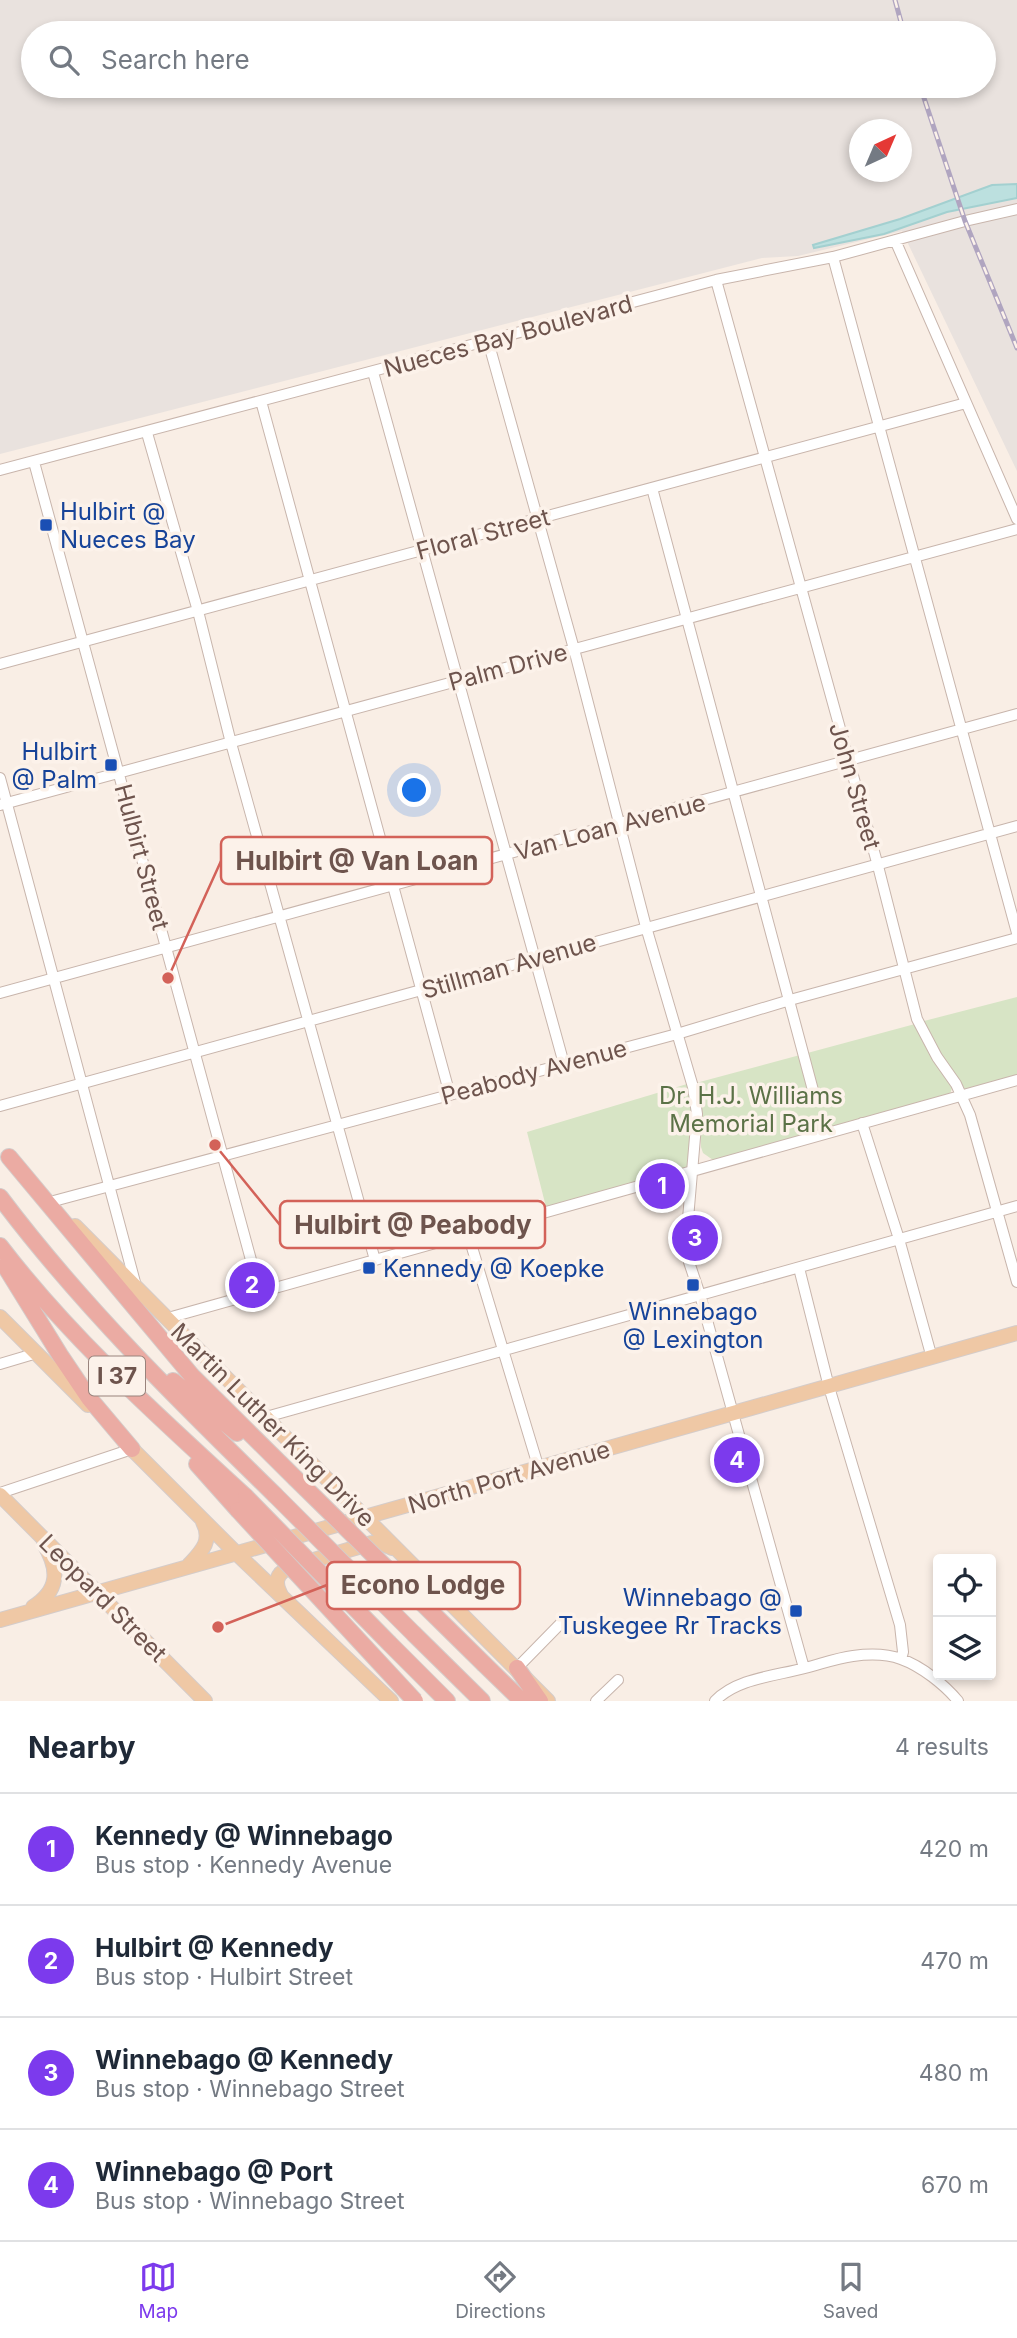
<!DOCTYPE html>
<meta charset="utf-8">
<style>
:root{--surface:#fff;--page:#f2f2f3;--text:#1f2937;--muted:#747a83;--line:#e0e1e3;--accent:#7c3aed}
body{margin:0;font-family:Inter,sans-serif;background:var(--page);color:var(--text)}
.controls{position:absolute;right:21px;bottom:21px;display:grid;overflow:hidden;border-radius:7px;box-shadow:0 4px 10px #0003}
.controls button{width:63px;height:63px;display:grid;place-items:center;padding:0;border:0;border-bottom:2px solid var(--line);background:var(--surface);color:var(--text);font:35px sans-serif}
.compass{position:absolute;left:849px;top:119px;width:63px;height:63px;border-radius:50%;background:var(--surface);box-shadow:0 4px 10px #0003;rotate:44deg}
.you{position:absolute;left:415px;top:791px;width:24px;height:24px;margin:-18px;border:5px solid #fff;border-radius:50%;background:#1a73e8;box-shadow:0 0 0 10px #1a73e833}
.badge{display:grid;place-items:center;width:46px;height:46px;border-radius:50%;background:var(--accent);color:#fff;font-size:23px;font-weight:700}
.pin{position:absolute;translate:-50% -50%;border:4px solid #fff;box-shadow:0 2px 7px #0006}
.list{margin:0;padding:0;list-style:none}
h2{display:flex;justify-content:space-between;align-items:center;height:91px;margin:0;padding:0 28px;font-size:30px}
h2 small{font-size:23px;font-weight:400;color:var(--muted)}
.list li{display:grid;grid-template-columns:46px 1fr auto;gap:21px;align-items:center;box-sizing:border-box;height:112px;padding:0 28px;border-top:2px solid var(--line)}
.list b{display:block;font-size:26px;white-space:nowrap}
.list p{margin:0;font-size:23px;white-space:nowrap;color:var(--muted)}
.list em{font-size:23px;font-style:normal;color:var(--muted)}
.icon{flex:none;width:38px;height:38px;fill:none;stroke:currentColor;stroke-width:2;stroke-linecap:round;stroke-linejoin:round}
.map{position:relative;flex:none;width:1017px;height:1701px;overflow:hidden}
.search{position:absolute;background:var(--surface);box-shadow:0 4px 10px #0003;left:21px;right:21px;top:21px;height:77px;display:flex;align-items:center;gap:18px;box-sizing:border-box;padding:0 24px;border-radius:38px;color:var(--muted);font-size:26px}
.sheet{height:539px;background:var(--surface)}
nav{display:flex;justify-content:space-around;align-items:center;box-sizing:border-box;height:98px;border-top:2px solid var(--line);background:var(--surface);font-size:19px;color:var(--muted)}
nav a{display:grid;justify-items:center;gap:4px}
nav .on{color:var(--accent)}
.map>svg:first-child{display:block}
.industrial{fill:#e9e2de;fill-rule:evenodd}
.green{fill:#d7e4c5}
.water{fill:#bce0df;stroke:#a3d0d0;stroke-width:2}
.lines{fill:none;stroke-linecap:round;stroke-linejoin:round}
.minor-casing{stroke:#c8b5ac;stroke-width:12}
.major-casing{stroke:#d4ccca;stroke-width:16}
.highway-casing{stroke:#d4ccca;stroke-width:18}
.minor{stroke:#fff;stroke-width:10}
.major{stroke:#efc8a5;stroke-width:14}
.highway{stroke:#ebaba3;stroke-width:16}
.rail-casing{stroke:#b0a5c0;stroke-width:5}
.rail{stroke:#fcf2ea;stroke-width:2.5;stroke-dasharray:8;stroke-linecap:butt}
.highway-bridge-casing{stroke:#d4ccca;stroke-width:18;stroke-linecap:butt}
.highway-bridge{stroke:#ebaba3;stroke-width:16}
.transit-dot{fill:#1a4fb4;stroke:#fcf2ea;stroke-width:2.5}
.labels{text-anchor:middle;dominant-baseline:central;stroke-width:7;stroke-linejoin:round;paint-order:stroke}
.shield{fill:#fcf2ea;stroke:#99837c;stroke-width:2}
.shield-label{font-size:23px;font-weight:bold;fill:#6e544d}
.street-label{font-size:24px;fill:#6e544d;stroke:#fcf2ea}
.transit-label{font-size:24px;fill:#164399;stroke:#fcf2ea;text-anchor:start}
.park-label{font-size:24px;fill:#5b7247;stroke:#fcf2ea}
.leader{fill:none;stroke:#d36259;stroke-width:2.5}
.callout-dot{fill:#d36259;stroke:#fcf2ea;stroke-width:2.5}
.callout{fill:#fcf2ea;stroke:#d36259;stroke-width:2.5}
.callout-label{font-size:26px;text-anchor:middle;font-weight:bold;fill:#6e544d}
</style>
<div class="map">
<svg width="1017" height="1701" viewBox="0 0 1017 1701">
<rect width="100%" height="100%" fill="#f9eee5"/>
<!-- industrial -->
<path class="industrial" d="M0 0H1017V471L902 231 798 256 762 258 0 454ZM33 33H984V86H33ZM860 130H902V172H860Z"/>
<!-- green -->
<path class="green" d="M1017 997V1075L965 1089 937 1048 924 1021Z
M915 1024 924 1044 952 1088 950 1094 713 1160 703 1153 701 1147V1109L696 1083Z
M687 1084 693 1115 688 1167 546 1207 527 1132Z"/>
<!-- water -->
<path class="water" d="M1017 184V198L947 212 884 234 814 248 813 245 900 219 992 185Z"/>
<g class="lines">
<!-- minor casing -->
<g class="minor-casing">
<path id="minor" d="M895 240 1017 519
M833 257 1017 933
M716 280 878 866 917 1019 937 1057 956 1084 970 1115 1017 1282
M488 341 574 649 646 927 693 1087 697 1114 686 1242 689 1262 700 1295 804 1668
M373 372 564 1064
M261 401 450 1095
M147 433 198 611 231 743 375 1260
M34 462 260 1293
M0 470 716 280 833 257 965 221 1017 209
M652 488 814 1094
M0 664 966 403
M0 778 136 1286
M0 805 1017 529
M0 993 1017 714
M0 1106 1017 826
M862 1123 899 1239 932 1358
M50 1202 677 1034 790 1000 1017 938
M468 1234 539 1469
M799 1268 829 1387 900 1625 903 1652 901 1659
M168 1318 1017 1080
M0 1364 37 1353
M266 1417 1017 1206
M0 1493 132 1449
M517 1668 564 1620
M596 1701 618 1680
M715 1701C737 1678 776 1676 805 1668 821 1664 837 1658 853 1656 868 1654 887 1654 901 1659 921 1666 945 1685 958 1701"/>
</g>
<!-- major casing -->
<g class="major-casing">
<path id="major" d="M75 1226 548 1701
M0 1317 88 1405
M125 1442 235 1552 391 1701
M0 1495 205 1701
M189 1565C201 1552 213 1541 203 1522
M282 1597C274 1583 275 1574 290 1567L372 1543H381L392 1548
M33 1607C60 1590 59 1569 44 1544
M0 1620 1017 1333"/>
</g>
<!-- highway casing -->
<g class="highway-casing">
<path id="highway" d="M9 1157 192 1376 295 1478
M0 1197C81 1305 179 1401 275 1495
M0 1246C71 1339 160 1418 246 1497
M5 1266 60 1355 89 1398 132 1449
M173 1381 237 1433
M197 1464 238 1510
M414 1634 482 1701
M389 1643 447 1701
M484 1664 522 1701
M517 1668 540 1701"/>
</g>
<!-- minor -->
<use href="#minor" class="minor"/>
<!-- major -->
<use href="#major" class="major"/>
<!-- highway -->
<use href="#highway" class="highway"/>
<!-- rail casing -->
<g class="rail-casing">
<path id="rail" d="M895 0 904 33
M920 86 965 221 1017 348"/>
</g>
<!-- rail -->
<use href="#rail" class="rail"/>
<!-- highway-bridge casing -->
<g class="highway-bridge-casing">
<path id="highway-bridge" d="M295 1478 484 1664
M275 1495 414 1634
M246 1497 389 1643
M238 1510 415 1701"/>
</g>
<!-- highway-bridge -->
<use href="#highway-bridge" class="highway-bridge"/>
</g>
<!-- markers -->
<g class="transit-dot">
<rect x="39" y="518" width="14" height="14" rx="3.5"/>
<rect x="104" y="758" width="14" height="14" rx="3.5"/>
<rect x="362" y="1261" width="14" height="14" rx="3.5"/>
<rect x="686" y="1278" width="14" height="14" rx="3.5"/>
<rect x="789" y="1604" width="14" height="14" rx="3.5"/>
</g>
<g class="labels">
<!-- shield labels -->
<rect class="shield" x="89" y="1356.5" width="56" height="39" rx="5"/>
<g class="shield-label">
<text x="117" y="1376">I 37</text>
</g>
<!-- street labels -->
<g class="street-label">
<text transform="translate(508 336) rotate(-15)">Nueces Bay Boulevard</text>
<text transform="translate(483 534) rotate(-15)">Floral Street</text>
<text transform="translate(508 667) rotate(-15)">Palm Drive</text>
<text transform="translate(855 786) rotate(74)">John Street</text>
<text transform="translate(610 827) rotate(-15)">Van Loan Avenue</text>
<text transform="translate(142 857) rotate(75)">Hulbirt Street</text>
<text transform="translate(509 966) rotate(-16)">Stillman Avenue</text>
<text transform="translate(534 1072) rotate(-15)">Peabody Avenue</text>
<text transform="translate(273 1425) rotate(45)">Martin Luther King Drive</text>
<text transform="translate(509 1477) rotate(-16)">North Port Avenue</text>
<text transform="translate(103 1598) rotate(45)">Leopard Street</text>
</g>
<!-- transit labels -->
<g class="transit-label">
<text x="60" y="511">Hulbirt @<tspan x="60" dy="28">Nueces Bay</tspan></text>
<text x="97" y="751" text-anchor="end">Hulbirt<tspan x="97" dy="28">@ Palm</tspan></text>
<text x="383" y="1268">Kennedy @ Koepke</text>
<text x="693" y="1311" text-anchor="middle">Winnebago<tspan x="693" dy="28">@ Lexington</tspan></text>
<text x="782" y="1597" text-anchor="end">Winnebago @<tspan x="782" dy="28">Tuskegee Rr Tracks</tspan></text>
</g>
<!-- park labels -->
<g class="park-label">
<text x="751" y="1095">Dr. H.J. Williams<tspan x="751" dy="28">Memorial Park</tspan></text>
</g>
</g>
<!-- callouts -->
<path class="leader" d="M168 978L221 861M215 1145L280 1225M218 1627L327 1585"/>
<g class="callout-dot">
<circle cx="168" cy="978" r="7"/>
<circle cx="215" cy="1145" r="7"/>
<circle cx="218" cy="1627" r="7"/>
</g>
<g class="callout">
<rect x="221" y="837" width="271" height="47" rx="7"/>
<rect x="280" y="1201" width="265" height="47" rx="7"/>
<rect x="327" y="1562" width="193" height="47" rx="7"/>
</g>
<g class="callout-label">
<text x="357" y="870">Hulbirt @ Van Loan</text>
<text x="413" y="1234">Hulbirt @ Peabody</text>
<text x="423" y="1594">Econo Lodge</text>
</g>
</svg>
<div class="controls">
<button><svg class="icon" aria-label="locate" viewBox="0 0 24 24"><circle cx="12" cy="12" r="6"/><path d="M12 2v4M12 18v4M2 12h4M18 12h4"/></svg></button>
<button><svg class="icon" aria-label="layers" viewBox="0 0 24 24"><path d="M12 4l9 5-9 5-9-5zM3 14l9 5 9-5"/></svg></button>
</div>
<svg class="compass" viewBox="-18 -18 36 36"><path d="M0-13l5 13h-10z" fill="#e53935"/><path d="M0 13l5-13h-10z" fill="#747a83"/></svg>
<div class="you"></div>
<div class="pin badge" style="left:662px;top:1186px">1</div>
<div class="pin badge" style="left:252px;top:1285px">2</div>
<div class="pin badge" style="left:695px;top:1238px">3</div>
<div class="pin badge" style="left:737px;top:1460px">4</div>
<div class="search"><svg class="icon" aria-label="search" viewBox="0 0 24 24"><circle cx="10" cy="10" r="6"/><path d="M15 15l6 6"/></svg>Search here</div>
</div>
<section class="sheet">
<h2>Nearby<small>4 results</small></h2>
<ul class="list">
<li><span class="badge">1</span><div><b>Kennedy @ Winnebago</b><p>Bus stop · Kennedy Avenue</p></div><em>420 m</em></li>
<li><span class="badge">2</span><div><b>Hulbirt @ Kennedy</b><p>Bus stop · Hulbirt Street</p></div><em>470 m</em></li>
<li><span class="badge">3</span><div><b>Winnebago @ Kennedy</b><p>Bus stop · Winnebago Street</p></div><em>480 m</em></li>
<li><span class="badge">4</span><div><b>Winnebago @ Port</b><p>Bus stop · Winnebago Street</p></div><em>670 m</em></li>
</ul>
</section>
<nav>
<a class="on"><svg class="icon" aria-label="map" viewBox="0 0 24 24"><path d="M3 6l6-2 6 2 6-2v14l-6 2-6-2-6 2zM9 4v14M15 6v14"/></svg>Map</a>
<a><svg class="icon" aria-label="directions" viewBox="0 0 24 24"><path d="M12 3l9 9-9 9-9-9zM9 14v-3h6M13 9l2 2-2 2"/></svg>Directions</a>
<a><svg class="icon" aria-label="saved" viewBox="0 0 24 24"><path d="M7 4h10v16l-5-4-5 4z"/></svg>Saved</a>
</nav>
